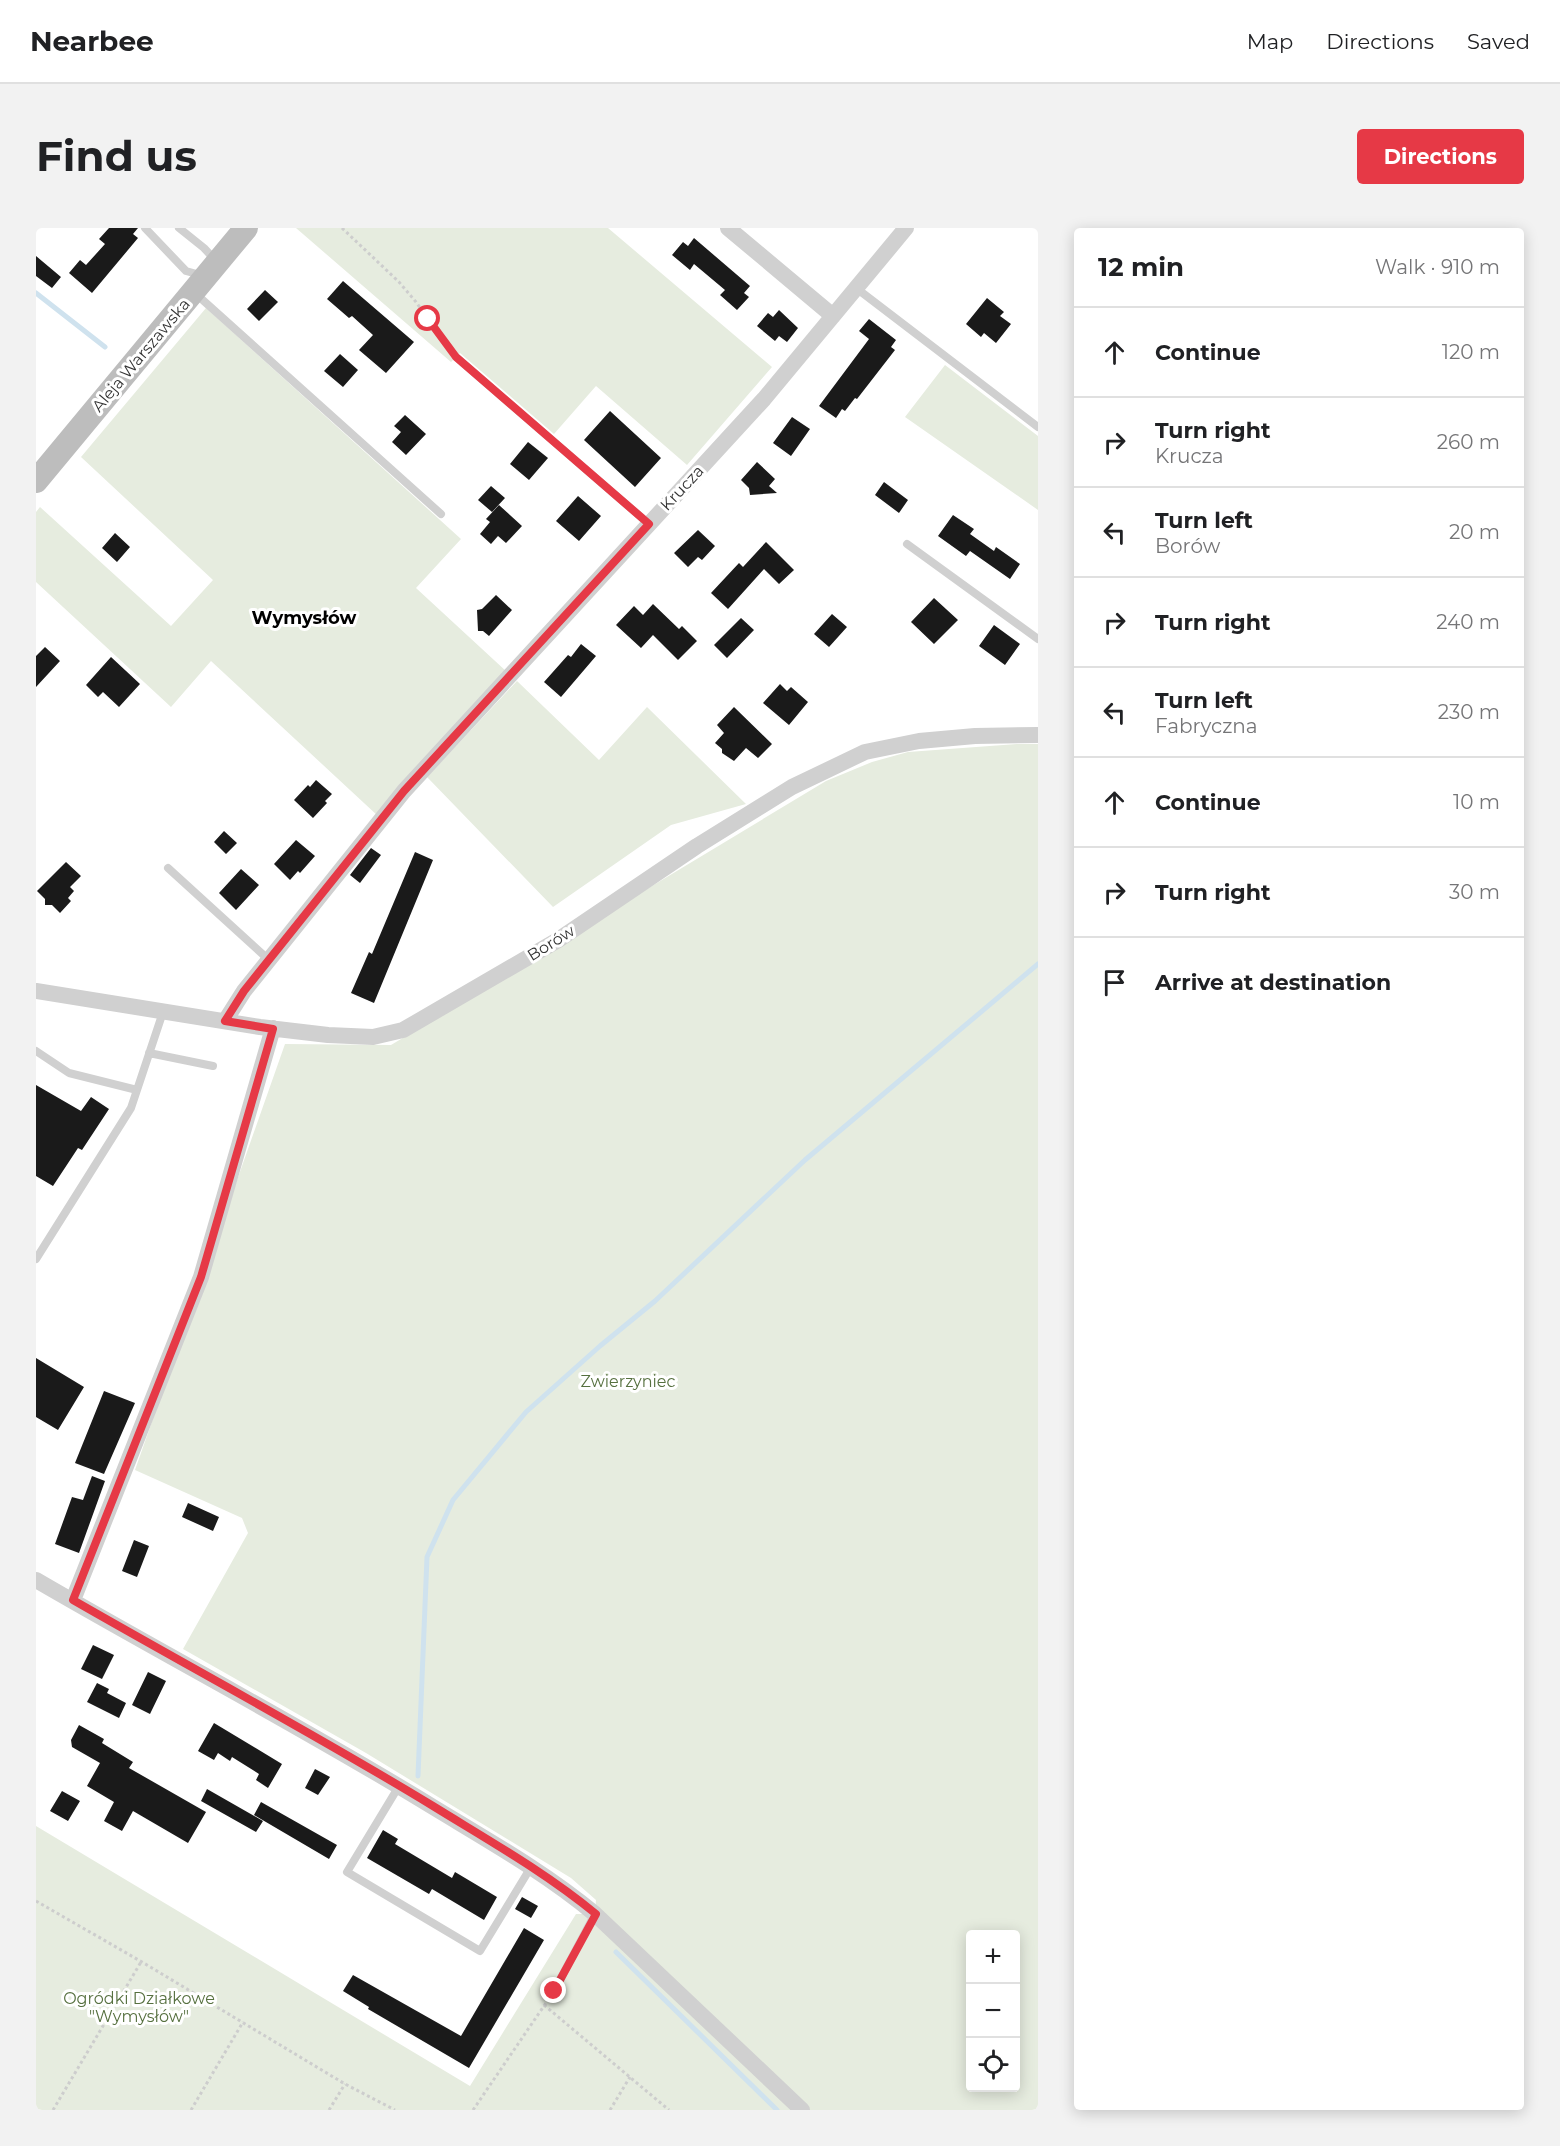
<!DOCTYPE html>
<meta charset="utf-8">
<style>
:root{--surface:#fff;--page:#f2f2f2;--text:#202124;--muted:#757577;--line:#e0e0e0;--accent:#e63946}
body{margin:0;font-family:Montserrat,sans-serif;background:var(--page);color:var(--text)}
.controls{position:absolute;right:18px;bottom:18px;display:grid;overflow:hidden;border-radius:6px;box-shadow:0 3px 15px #0003}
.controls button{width:54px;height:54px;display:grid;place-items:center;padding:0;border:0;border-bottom:2px solid var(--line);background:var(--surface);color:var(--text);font:30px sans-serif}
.stop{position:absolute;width:18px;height:18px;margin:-14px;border:4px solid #e63946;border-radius:50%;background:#fff}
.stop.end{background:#e63946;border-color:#fff;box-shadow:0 2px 6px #0008}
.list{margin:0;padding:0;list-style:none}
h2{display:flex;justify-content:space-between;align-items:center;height:78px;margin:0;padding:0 24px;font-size:26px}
h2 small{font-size:20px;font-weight:400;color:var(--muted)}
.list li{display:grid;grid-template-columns:39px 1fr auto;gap:18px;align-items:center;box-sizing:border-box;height:90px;padding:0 24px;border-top:2px solid var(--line)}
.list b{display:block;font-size:22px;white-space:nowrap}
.list p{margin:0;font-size:20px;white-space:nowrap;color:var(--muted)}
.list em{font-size:20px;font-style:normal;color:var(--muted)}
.icon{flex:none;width:33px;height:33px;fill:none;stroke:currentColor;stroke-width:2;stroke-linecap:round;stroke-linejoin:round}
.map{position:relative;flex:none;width:1002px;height:1882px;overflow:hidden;border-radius:6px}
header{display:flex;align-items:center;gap:36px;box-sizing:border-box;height:84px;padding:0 30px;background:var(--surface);border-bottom:2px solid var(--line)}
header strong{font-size:28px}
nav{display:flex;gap:33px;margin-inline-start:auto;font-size:21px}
.intro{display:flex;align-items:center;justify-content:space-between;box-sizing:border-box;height:144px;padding:0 36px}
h1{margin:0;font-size:42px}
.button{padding:15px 27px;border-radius:6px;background:var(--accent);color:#fff;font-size:21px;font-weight:700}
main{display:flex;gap:36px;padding:0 36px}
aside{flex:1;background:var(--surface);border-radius:6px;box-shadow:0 3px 15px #0003}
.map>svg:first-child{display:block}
.green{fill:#e6ecdf;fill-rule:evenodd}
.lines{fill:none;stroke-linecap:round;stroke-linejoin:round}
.stream{stroke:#cfe2ee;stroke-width:5}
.building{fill:#1a1a1a}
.path{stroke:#cdcdcd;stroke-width:3;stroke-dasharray:3 3;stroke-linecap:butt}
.lane{stroke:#d0d0d0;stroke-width:8}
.street{stroke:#d0d0d0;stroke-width:16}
.secondary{stroke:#bdbdbd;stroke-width:24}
.route{stroke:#e63946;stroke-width:8}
.labels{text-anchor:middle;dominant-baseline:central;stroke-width:6;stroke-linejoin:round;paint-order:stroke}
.street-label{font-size:16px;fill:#333;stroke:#fff}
.park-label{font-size:16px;fill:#56703f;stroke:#fff}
.neighbourhood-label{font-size:18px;font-weight:bold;fill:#000;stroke:#fff}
</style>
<header>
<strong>Nearbee</strong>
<nav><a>Map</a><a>Directions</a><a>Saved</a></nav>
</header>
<div class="intro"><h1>Find us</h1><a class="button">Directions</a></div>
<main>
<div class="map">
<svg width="1002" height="1882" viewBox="0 0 1002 1882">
<rect width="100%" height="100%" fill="#fff"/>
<!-- green -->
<path class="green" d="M260 0H572L736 139 651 237 560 158 518 206 424 125 415 134Z
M170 80 425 311 380 360 471 444 342 588 175 433 135 479 0 354V284L4 279 135 398 177 352 45 229Z
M909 137 1002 208V282L869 189Z
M481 453 563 532 611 479 710 576 635 597 517 679 391 549Z
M981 516H1002V1882H0V1598L434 1858 540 1686H559L560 1672 535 1650 330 1525 147 1421 212 1305 206 1290 99 1242 249 816 355 817 546 703 601 667 790 553 836 534 872 524ZM934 1706H980V1860H934Z"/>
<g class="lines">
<!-- stream -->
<path class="stream" d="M0 65 69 119
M382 1548 391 1329 417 1272 490 1184 564 1118 619 1073 769 932 1002 736
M580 1724 741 1882"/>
</g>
<!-- building -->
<path class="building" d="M73 0H102L97 6 102 10 56 65 33 45 44 32 50 37 69 16 63 11Z
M658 10 714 58 708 65 713 69 701 82 684 67 689 62 658 36 654 42 636 27 647 14 652 18Z
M0 28 25 49 16 60 0 48Z
M307 53 378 114 350 145 323 122 337 107 316 88 313 90 291 71Z
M229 62 242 74 223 93 211 81Z
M951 70 968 84 964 88 975 96 960 115 948 105 945 109 930 96Z
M743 82 762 100 751 114 743 108 739 113 721 98 732 85 737 89Z
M833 91 860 112 855 119 859 122 821 171 819 170 809 183 806 181 800 190 783 178 833 111 823 103Z
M304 126 322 142 307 159 288 143Z
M574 183 625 230 599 259 548 212Z
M369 187 390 206 370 227 356 214 365 204 358 198Z
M756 189 774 201 755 228 737 215Z
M492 214 512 230 493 252 474 236Z
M721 234 739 251 733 258 741 265 714 267 713 260 705 252Z
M848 254 872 272 863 285 839 267Z
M455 258 469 270 456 284 442 272Z
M542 268 565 288 543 313 520 293Z
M463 277 486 298 470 315 462 308 455 316 444 306 454 294 450 291Z
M917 287 938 301 934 306 958 323 960 319 984 336 974 351 934 323 930 328 902 308Z
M662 302 679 318 666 332 662 329 652 339 638 325Z
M79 305 94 319 81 334 66 320Z
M730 314 758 342 743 356 728 341 692 381 675 365 703 335 707 339Z
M460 367 476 382 453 408 447 403H442L441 382 446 381Z
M898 370 922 392 898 416 875 394Z
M617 376 643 401 646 398 661 413 642 432 617 407 605 420 580 397 598 378 607 387Z
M796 386 811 399 793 419 778 406Z
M705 390 718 402 691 430 678 417Z
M958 397 984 416 969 437 943 418Z
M545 416 560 428 525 469 508 454 532 427 535 429Z
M9 419 24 433 0 459V428Z
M75 429 104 456 83 479 67 464 62 469 50 457Z
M744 456 751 463 755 459 772 474 753 497 727 475Z
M698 479 736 516 722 530 710 520 698 533 686 525V521L679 515 688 505 681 497Z
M280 552 296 566 289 573 291 575 277 590 258 572 272 557 274 559Z
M188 603 201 615 190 626 178 614Z
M260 612 279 628 264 645 262 643 254 652 238 636Z
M335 620 345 627 324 655 314 647Z
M379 624 397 632 338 775 315 765 333 724 336 726Z
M30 634 45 648 34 659 38 663 32 670 35 673 24 685 16 677H9V671L1 663Z
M205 641 223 657 200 682 183 665Z
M0 857 45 883 55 869 73 881 46 922 42 920 17 958 0 948Z
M0 1130 48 1159 22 1202 0 1189Z
M68 1163 99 1175 68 1246 39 1235Z
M56 1248 69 1253 43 1325 19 1316 36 1269 47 1272Z
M152 1275 183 1289 177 1303 146 1289Z
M98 1312 113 1318 101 1349 86 1343Z
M57 1417 78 1427 66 1451 45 1441Z
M112 1444 130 1453 114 1486 96 1477Z
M61 1455 73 1461 71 1465 90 1475 83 1490 51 1474Z
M178 1495 246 1536 232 1560 220 1552 223 1546 196 1529 194 1533 182 1525 178 1532 162 1523Z
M43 1497 68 1511 66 1515 97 1534 93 1540 170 1584 152 1615 97 1583 86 1603 68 1593 78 1574 51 1558 64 1535 36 1519 35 1512Z
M279 1541 294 1549 282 1567 269 1560Z
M171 1561 227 1593 220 1604 165 1573Z
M26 1563 44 1573 32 1593 14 1583Z
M225 1574 301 1617 293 1631 218 1587Z
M347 1602 362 1611 359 1616 416 1650 419 1644 461 1669 448 1692 396 1661 393 1666 331 1630Z
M486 1669 502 1678 495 1690 479 1681Z
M488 1700 508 1712 433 1840 332 1781 333 1779 307 1763 317 1747 425 1808Z"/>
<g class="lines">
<!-- path -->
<path class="path" d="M306 0 363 54 380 74 412 119
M0 1673 106 1734 309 1856 359 1882
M508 1777 633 1882
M17 1882 105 1734
M155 1882 207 1794
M293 1882 309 1856
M437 1882 512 1772
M574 1882 594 1849"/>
<!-- lane -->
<path class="lane" d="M109 0 150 43 168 48
M143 0 168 20 181 34
M820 60 1002 199
M160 66 405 286
M420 129 613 296
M871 316 1002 411
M132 640 233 732
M0 823 33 845 101 862
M113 825 177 838
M0 1031 95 880 127 784
M363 1558 311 1644 444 1723 495 1639
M518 1763 559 1686"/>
<!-- street -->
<path class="street" d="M692 0 797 88
M0 763 224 799 292 807 337 809 367 802 522 712 661 618 756 559 829 524 883 513 939 508 1002 507
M189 793 208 763 368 563 728 171 870 0
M0 1352C132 1429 267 1499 397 1579 453 1613 510 1645 559 1686L766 1882
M37 1372 165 1049 237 800"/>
<!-- secondary -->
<path class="secondary" d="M0 253 210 0"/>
</g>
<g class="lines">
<!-- route -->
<path class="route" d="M392 91 420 129 613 296 368 563 208 763 189 793 237 801 165 1049 37 1372C157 1441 279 1506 397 1578 452 1612 509 1644 560 1686L518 1763"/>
</g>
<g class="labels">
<!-- street labels -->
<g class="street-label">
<text transform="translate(105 127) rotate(-50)">Aleja Warszawska</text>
<text transform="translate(646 260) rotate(-47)">Krucza</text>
<text transform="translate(515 715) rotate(-32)">Borów</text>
</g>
<!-- park labels -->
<g class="park-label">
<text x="592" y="1153">Zwierzyniec</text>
<text x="103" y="1770">Ogródki Działkowe<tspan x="103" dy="18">"Wymysłów"</tspan></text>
</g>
<!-- neighbourhood labels -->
<g class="neighbourhood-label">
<text x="268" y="390">Wymysłów</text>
</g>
</g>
</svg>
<div class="controls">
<button>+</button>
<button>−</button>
<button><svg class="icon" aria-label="locate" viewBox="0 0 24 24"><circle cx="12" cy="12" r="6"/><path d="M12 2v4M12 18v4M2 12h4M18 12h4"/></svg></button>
</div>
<div class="stop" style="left:392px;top:91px"></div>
<div class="stop end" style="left:518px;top:1763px"></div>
</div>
<aside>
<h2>12 min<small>Walk · 910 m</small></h2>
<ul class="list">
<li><svg class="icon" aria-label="ahead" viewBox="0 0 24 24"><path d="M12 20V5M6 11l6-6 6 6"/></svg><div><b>Continue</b></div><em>120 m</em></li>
<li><svg class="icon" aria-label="right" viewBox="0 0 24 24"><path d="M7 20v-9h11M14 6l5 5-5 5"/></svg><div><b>Turn right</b><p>Krucza</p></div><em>260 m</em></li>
<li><svg class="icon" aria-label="left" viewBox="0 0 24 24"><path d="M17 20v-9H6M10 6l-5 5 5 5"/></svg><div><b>Turn left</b><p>Borów</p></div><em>20 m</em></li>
<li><svg class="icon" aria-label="right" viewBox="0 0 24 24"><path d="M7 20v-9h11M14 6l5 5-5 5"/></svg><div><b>Turn right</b></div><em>240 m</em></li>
<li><svg class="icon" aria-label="left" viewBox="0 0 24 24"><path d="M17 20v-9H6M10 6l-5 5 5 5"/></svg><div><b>Turn left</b><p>Fabryczna</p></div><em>230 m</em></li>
<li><svg class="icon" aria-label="ahead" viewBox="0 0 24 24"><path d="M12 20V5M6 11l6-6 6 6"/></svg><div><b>Continue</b></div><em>10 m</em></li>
<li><svg class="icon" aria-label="right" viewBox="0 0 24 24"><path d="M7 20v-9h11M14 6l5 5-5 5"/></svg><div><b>Turn right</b></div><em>30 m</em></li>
<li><svg class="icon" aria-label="arrive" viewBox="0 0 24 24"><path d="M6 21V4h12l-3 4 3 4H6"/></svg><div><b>Arrive at destination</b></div></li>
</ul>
</aside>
</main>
